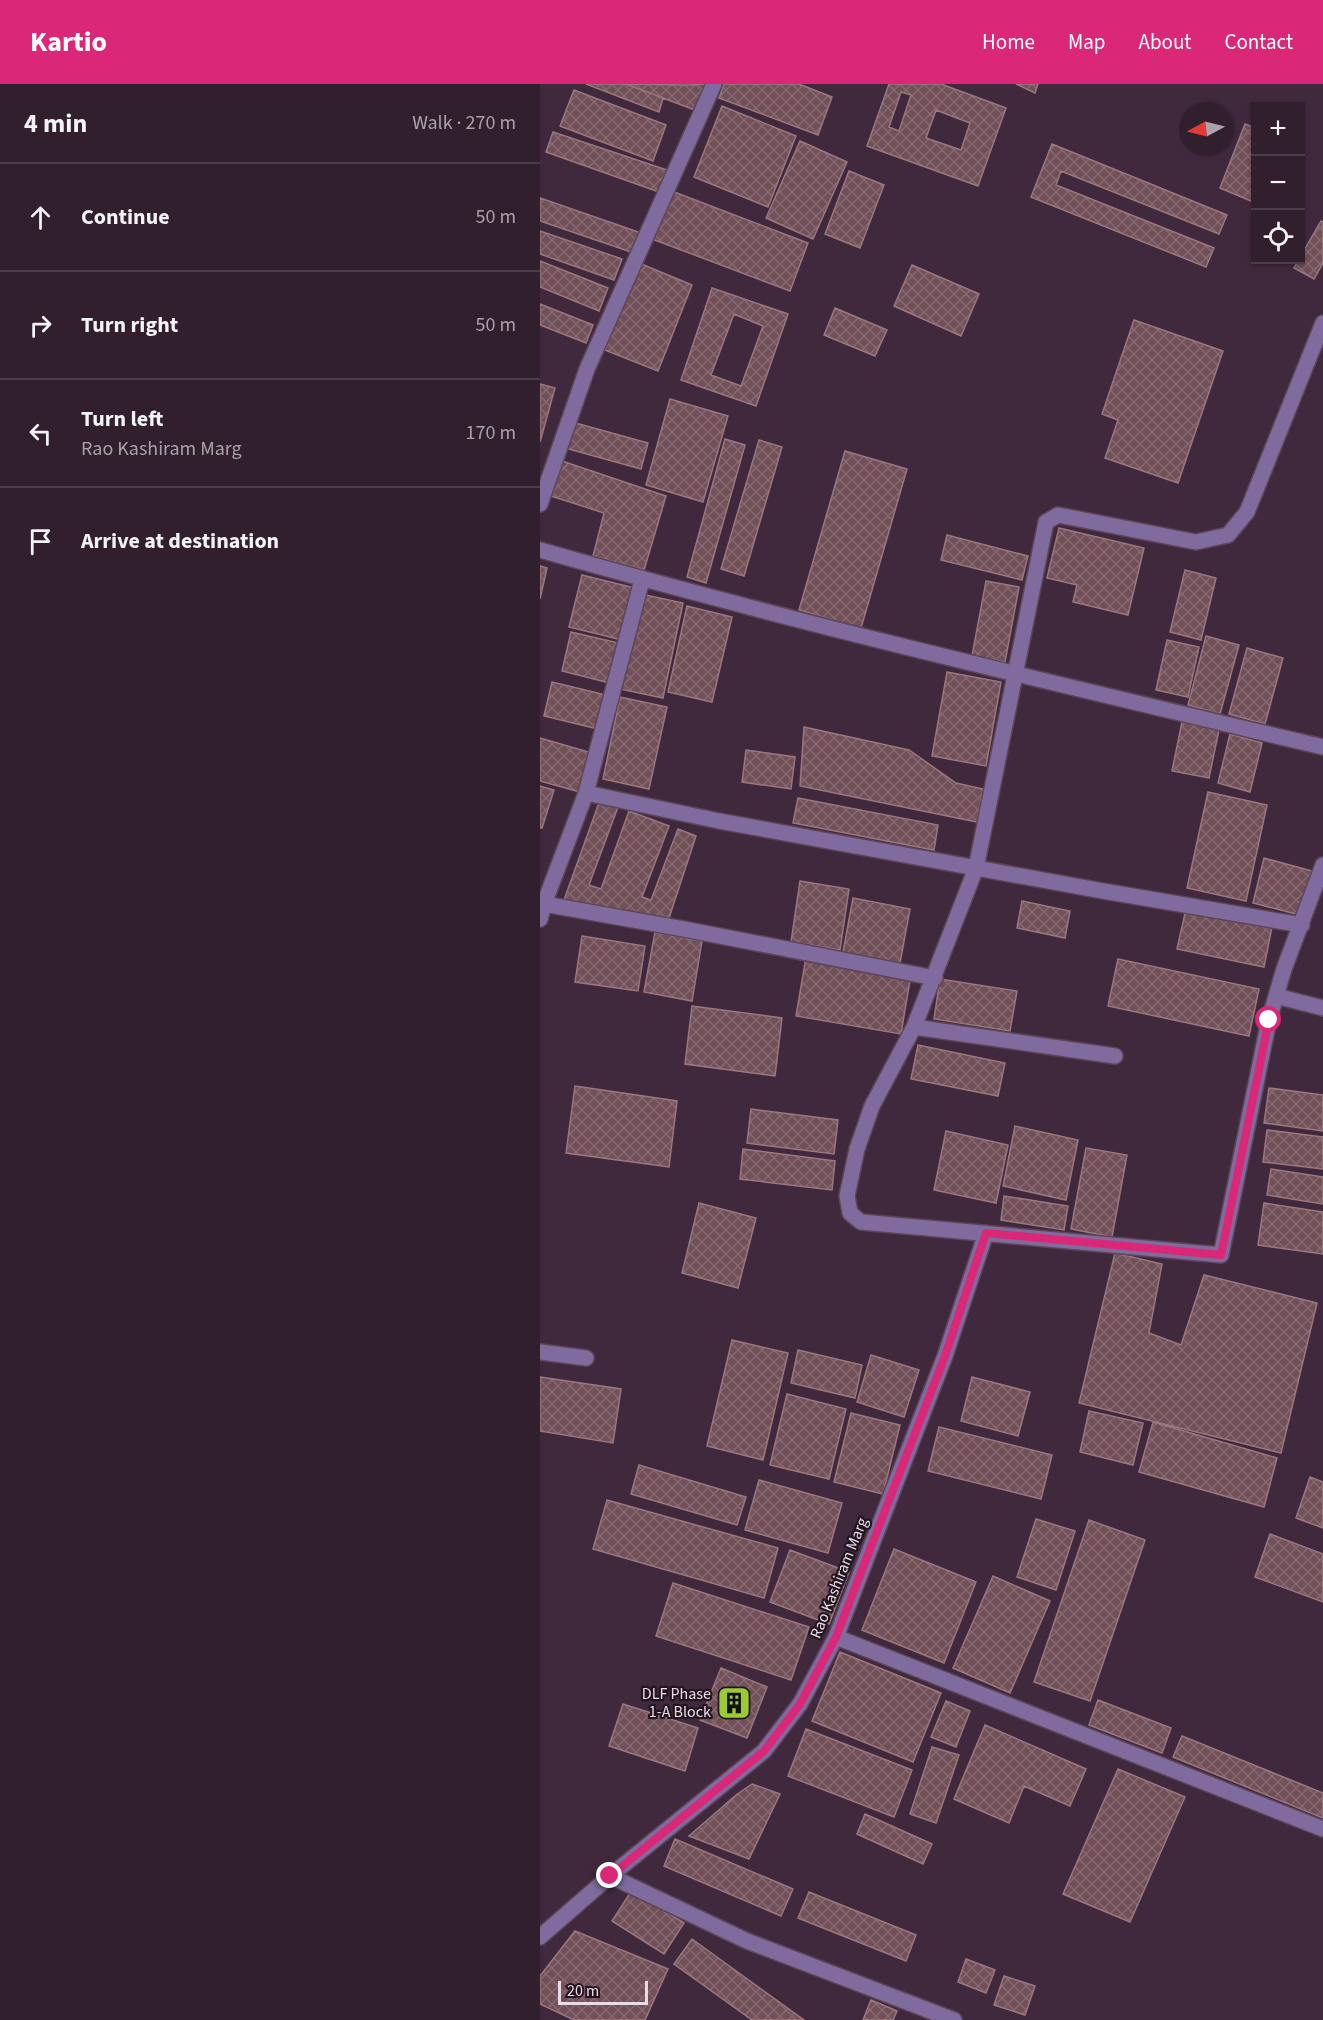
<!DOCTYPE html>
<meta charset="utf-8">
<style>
:root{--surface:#311f2e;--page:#3d2c3a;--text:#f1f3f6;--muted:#a8a2aa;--line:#4c3d4a;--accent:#db2777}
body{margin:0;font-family:"Source Sans 3",sans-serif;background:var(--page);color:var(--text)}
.controls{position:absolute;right:18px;top:18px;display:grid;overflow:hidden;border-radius:0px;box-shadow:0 2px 4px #0004}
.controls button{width:54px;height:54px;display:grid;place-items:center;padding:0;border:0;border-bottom:2px solid var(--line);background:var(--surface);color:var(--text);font:30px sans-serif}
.compass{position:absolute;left:639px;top:18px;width:54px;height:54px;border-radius:50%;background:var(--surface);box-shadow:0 2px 4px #0004;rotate:263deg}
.scale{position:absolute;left:18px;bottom:15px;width:90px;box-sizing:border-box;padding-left:6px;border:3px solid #ebdbe7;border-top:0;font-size:16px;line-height:21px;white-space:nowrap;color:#ebdbe7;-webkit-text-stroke:4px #21161f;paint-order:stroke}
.stop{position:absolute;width:18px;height:18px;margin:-14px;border:4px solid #db2777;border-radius:50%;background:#fff}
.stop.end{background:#db2777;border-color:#fff;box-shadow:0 2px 6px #0008}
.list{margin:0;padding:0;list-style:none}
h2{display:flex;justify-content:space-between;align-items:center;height:78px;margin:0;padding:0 24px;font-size:26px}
h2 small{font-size:20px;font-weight:400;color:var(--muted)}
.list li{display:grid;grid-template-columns:39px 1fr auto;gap:18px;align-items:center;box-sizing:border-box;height:108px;padding:0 24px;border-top:2px solid var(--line)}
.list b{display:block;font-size:22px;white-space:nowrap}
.list p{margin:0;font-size:20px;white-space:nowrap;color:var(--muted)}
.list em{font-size:20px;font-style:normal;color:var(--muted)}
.icon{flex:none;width:33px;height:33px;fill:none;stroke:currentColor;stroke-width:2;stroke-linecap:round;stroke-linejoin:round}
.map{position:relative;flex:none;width:783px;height:1936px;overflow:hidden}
header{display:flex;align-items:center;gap:36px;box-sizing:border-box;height:84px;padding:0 30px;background:var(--accent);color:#fff}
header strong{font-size:28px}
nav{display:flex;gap:33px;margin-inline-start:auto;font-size:21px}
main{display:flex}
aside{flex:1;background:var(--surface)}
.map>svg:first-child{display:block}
.building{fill:url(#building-cross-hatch);stroke:#9b777f;stroke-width:1.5;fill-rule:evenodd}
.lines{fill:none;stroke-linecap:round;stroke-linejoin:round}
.minor-casing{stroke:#5c4558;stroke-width:18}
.minor{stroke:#7f6b9d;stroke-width:15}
.route{stroke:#db2777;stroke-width:8}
.labels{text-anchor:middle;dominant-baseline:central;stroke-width:4.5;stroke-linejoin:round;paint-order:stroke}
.street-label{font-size:16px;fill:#ebdbe7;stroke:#21161f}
.poi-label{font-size:16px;fill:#ebdbe7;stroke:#21161f;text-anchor:end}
</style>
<header>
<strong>Kartio</strong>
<nav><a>Home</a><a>Map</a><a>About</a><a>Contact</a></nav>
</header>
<main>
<aside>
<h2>4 min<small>Walk · 270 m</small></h2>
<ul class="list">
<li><svg class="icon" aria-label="ahead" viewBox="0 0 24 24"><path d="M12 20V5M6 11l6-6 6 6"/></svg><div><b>Continue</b></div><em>50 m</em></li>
<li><svg class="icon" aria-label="right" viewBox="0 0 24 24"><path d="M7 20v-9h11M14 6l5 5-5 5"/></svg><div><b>Turn right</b></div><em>50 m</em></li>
<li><svg class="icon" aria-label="left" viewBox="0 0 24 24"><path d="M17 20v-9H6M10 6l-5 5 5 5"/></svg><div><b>Turn left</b><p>Rao Kashiram Marg</p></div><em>170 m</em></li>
<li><svg class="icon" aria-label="arrive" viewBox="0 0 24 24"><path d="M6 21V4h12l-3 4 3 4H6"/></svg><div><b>Arrive at destination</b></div></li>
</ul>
</aside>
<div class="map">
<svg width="783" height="1936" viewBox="0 0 783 1936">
<defs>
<pattern id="building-cross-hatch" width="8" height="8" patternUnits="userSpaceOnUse" patternTransform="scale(1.5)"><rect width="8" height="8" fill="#725058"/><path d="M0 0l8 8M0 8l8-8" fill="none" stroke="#866970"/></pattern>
</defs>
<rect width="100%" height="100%" fill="#41293d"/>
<!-- building -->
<path class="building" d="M46 0H86L123 14 119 28Z
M86 0 147 1 170 0 160 28Z
M184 0H259L292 13 278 51 179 14Z
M349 0H401L466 24 438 102 327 62ZM361 8 371 11 359 47 349 43ZM396 26 430 39 421 66 386 54Z
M476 0H498L495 9Z
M34 6 126 41 113 77 20 42Z
M182 22 256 52 228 123 154 93Z
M705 40 716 44V119L680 104Z
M13 48 127 86 119 108 6 68Z
M260 57 307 78 273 155 226 134Z
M512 60 687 131 679 150 521 87 516 101 674 164 666 183 491 113Z
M309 87 344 101 320 164 285 150Z
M129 106 268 159 250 207 112 155Z
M0 114 101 149 94 169 0 137Z
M781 137 783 138V179L774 195 754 184Z
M0 147 82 175 74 196 0 170Z
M0 177 68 204 59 227 0 203Z
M99 179 152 201 118 287 65 266Z
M372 181 439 210 421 252 354 222Z
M172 204 248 230 216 322 141 296ZM194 230 223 242 201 302 171 291Z
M0 220 53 241 46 259 0 241Z
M295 224 347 246 335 272 284 251Z
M594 236 683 267 638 399 565 374 578 336 562 330Z
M0 300 15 304 0 358Z
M130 315 188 332 163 418 106 401Z
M32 338 108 359 101 385 25 364Z
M185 355 205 361 166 499 147 493Z
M219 356 242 363 204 492 181 485Z
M305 367 367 385 321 544 259 526Z
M22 377 126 412 104 486 53 472 64 429 11 412Z
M519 444 604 464 588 531 533 518 537 501 507 494Z
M407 451 488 472 482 496 401 476Z
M0 482 7 484 0 515Z
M645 486 676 494 661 556 630 548Z
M42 491 95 504 82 556 29 543Z
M446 497 479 503 465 578 432 572Z
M101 510 143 519 123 614 80 605Z
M147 522 192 533 172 618 128 608Z
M31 548 79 559 70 599 22 587Z
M666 552 699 561 680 630 648 621Z
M627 556 659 563 648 613 616 606Z
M707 564 743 574 725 640 689 630Z
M407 588 461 598 446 682 392 672Z
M12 598 66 611 58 645 4 632Z
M80 613 127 623 109 705 63 695Z
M642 638 679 646 669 694 632 687Z
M264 643 369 666 416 699 443 705 437 738 260 702Z
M690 650 722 659 710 708 678 699Z
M0 654 52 669 40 708 0 697Z
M206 666 255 673 251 705 202 698Z
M0 702 14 706 2 744H0Z
M668 708 727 721 706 817 647 804Z
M258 714 398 741 394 766 253 739Z
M60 716 78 723 49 801 61 805 89 727 129 742 102 813 111 816 138 745 156 752 127 840 24 816Z
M724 774 772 787 760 831 713 819Z
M260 797 309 805 300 866 251 858Z
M313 814 370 825 360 879 303 868Z
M482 817 530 827 525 854 477 844Z
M646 825 732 843 724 883 637 865Z
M115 848 162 857 152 917 104 908Z
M42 852 105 862 98 907 35 898Z
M266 873 371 890 361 950 256 932Z
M578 875 719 905 709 952 568 922Z
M400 895 477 907 470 947 394 935Z
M152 922 242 934 235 992 145 980Z
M378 961 465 979 458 1012 371 995Z
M35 1002 137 1017 129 1083 26 1069Z
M729 1004 783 1011V1047L724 1039Z
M211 1025 298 1036 294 1070 207 1059Z
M475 1042 538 1056 526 1116 463 1102Z
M727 1046 783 1053V1085L723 1078Z
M406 1047 468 1061 456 1119 394 1106Z
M546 1064 587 1071 572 1153 531 1145Z
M203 1065 295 1077 292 1106 200 1095Z
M731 1085 783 1093V1120L727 1111Z
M464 1112 528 1122 524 1146 461 1136Z
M159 1119 216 1134 198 1204 142 1189Z
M724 1119 783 1128V1170L718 1161Z
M575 1169 622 1180 609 1249 641 1261 664 1191 777 1219 741 1369 539 1319Z
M192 1256 248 1269 223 1376 167 1362Z
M258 1266 322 1281 315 1314 251 1299Z
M331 1271 379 1286 364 1333 317 1318Z
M0 1293 81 1305 73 1359 0 1347Z
M432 1293 490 1308 478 1352 421 1337Z
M247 1310 306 1325 289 1395 230 1381Z
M549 1327 603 1339 593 1381 540 1368Z
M311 1329 360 1341 343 1410 294 1398Z
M613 1338 737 1374 724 1423 599 1388Z
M399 1343 512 1371 501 1415 388 1387Z
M99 1381 206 1413 197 1441 91 1410Z
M770 1393 783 1398V1444L756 1434Z
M219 1396 302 1419 288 1469 205 1446Z
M67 1416 238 1464 224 1514 53 1465Z
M496 1435 535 1447 516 1506 477 1493Z
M549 1436 605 1456 550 1617 494 1598Z
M730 1450 783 1470V1518L715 1493Z
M354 1465 436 1498 404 1579 322 1546Z
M250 1466 309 1488 289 1540 230 1518Z
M453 1492 510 1517 470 1609 413 1584Z
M133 1499 269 1543 251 1596 116 1552Z
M300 1568 401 1609 373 1678 272 1637Z
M181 1584 227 1603 207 1654 160 1636Z
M558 1616 631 1644 622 1669 549 1641Z
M406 1617 430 1627 416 1663 391 1653Z
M83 1620 158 1644 145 1687 69 1662Z
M445 1641 546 1685 530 1722 484 1702 469 1739 414 1715Z
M266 1645 372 1686 354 1733 248 1692Z
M642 1652 783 1709V1734L633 1673Z
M392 1663 419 1671 396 1739 370 1730Z
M578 1685 645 1713 590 1838 523 1810Z
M212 1700 240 1710 209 1775 149 1752 196 1711Z
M325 1730 392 1760 383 1780 317 1750Z
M135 1755 253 1805 241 1832 124 1782Z
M92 1806 144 1839 124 1870 72 1837Z
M269 1808 376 1851 366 1877 258 1834Z
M35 1847 128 1885 105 1936H34L0 1920V1892Z
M152 1855 264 1936H212L134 1880Z
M426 1875 455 1886 446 1909 418 1898Z
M464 1892 495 1902 485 1931 454 1921Z
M331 1916 357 1927 353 1936H323Z"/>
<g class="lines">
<!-- minor casing -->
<g class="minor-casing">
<path id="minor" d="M783 239 707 428 688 451 656 458 518 431 506 438 436 784 374 943 332 1022 317 1065 307 1112 310 1129 321 1138 681 1171 729 936 744 885 783 781
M0 420 47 285 174 0
M0 466C259 540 521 601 783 663
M46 709 179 737 563 807 762 841
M4 820 144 845 395 894
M0 835 4 820 46 709 102 496
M736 912 783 924
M374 943 575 972
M0 1268 46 1274
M296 1553 783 1745
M70 1792 207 1857 414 1936
M0 1853 70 1792 224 1667 260 1620 296 1553 405 1272 446 1149"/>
</g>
<!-- minor -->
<use href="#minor" class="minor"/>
</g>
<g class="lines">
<!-- route -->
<path class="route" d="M70 1792 224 1667 260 1620 296 1553 405 1272 446 1149 681 1171 729 936"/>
</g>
<!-- icons -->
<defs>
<g id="building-square" transform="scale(1.725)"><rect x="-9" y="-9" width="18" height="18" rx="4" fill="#9acb34" stroke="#21161f"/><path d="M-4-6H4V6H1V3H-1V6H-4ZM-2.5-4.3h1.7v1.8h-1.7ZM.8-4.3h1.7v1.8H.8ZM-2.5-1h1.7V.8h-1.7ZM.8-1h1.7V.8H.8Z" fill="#111"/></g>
</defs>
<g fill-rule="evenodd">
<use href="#building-square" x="194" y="1619"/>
</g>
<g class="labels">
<!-- street labels -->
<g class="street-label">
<text transform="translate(299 1494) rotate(-68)">Rao Kashiram Marg</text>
</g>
<!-- poi labels -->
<g class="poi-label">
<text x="171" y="1610">DLF Phase<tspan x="171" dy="18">1-A Block</tspan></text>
</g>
</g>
</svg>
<div class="controls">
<button>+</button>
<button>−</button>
<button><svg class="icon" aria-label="locate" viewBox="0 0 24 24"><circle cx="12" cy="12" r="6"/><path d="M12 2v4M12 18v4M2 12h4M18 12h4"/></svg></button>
</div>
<svg class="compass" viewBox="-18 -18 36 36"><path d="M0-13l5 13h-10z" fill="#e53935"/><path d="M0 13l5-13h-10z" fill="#a8a2aa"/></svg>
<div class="scale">20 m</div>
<div class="stop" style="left:729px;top:936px"></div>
<div class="stop end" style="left:70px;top:1792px"></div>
</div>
</main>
